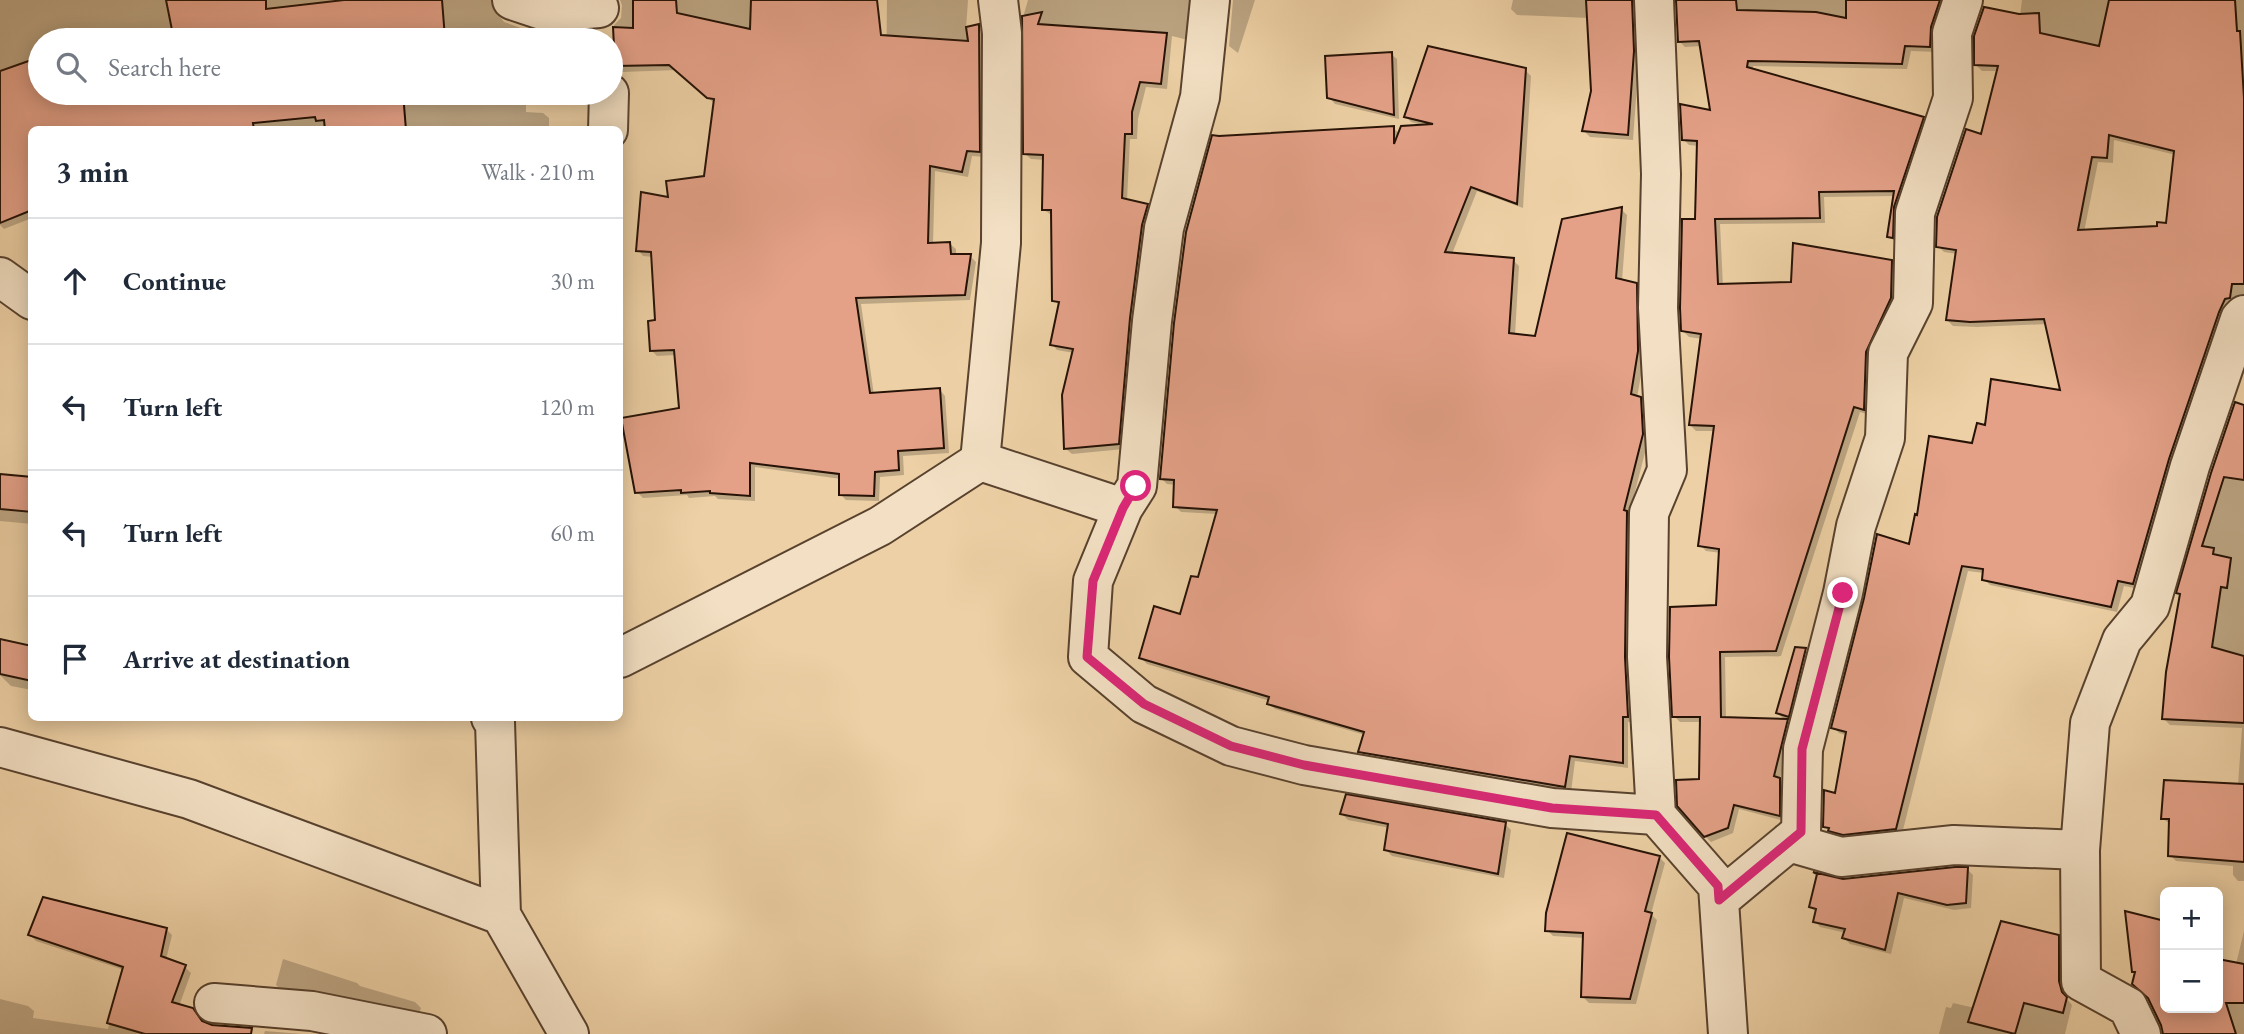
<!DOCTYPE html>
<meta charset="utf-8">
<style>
:root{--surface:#fff;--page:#f6f6f7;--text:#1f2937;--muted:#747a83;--line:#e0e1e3}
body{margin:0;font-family:"EB Garamond",serif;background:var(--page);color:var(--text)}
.controls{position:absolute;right:21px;bottom:21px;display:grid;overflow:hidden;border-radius:10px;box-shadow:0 4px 18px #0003}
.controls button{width:63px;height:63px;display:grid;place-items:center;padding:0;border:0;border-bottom:2px solid var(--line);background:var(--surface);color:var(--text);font:35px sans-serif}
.stop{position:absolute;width:21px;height:21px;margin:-16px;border:5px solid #db2777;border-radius:50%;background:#fff}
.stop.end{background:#db2777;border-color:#fff;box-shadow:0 2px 7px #0008}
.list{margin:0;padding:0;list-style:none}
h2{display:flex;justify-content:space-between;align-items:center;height:91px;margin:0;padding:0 28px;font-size:30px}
h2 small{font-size:23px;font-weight:400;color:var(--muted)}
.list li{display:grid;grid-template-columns:46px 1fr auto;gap:21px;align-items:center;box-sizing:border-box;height:126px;padding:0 28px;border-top:2px solid var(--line)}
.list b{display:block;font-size:26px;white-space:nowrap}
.list em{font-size:23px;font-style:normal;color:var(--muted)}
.icon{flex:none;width:38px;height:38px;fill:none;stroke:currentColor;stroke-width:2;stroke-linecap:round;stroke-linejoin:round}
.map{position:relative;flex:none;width:2244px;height:1034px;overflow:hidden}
.search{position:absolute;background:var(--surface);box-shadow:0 4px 18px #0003;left:28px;top:28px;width:595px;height:77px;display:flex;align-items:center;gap:18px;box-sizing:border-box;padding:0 24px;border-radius:38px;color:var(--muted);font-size:26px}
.panel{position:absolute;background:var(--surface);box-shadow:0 4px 18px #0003;left:28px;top:126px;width:595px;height:595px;border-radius:10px}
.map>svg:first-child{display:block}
.shadow{fill:#0003;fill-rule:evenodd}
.building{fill:#e4a188;stroke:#261206;stroke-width:2;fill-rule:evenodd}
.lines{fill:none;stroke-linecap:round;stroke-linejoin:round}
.minor-casing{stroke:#58422e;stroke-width:42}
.minor{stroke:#f3e0c4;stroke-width:38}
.route{stroke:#db2777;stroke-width:9}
</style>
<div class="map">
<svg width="2244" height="1034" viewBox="0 0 2244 1034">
<rect width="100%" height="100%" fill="#edd0a5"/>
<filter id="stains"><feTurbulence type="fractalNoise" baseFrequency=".00286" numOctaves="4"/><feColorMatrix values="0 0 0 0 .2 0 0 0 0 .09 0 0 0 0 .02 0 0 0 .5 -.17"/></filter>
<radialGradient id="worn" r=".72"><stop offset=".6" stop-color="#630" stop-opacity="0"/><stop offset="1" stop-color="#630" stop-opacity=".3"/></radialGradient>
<!-- shadow -->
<path class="shadow" d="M0 0H496V12L504 22 541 35 563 34 567 38 554 40H40V93H526V112L543 113 549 118V130H32V218L4 229 0 225Z
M620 0H855L886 82 887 0H968L966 29 978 26 984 32 985 157 972 156 968 177 935 171 933 244H950L956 249V255L970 256 976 262 970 300 861 304 874 395 940 390 945 396 949 453 903 456 904 475 880 477 879 501 846 500 840 494 841 479 755 467V501L718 499 715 496 689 498 687 495 643 498 637 492 681 410 676 355 657 356 651 350 657 322 653 257 643 256 638 250 670 199 706 177 715 104 677 70 622 72 616 66 614 25 621 18 622 5Z
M1028 0H1190L1188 40 1172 36 1167 89 1146 87 1138 119 1137 139H1130L1127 201 1147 206 1153 211 1124 449 1072 454 1066 449 1074 353 1057 350 1052 344 1060 306 1054 300 1053 216 1044 210 1045 160 1031 159 1025 154 1026 33 1024 14Z
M1233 0H1255L1238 53 1229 46Z
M1513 0H1639V58L1633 140 1590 137 1584 131 1593 92 1589 18 1517 15 1511 9Z
M1678 0H1947L1936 52 1911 51 1907 69 1753 66V70L1923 119 1928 125 1898 243 1889 237 1895 196 1824 197 1825 223 1720 224 1723 286 1793 283 1891 262 1897 268 1896 304 1869 415 1860 412 1781 656 1725 657 1726 719 1785 721 1778 713 1805 650 1811 656 1794 721 1786 719 1793 726 1780 779 1786 785 1785 821 1739 809 1733 833 1711 842 1705 836 1701 781 1702 722H1680L1674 716 1717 607 1721 553 1706 551 1700 545 1715 431H1696L1690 425 1703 339 1689 337 1683 331 1696 221 1699 146 1689 145 1683 139 1712 112 1702 46 1685 47 1679 41Z
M2022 0H2244V300L2139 589 2124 586 2117 612 1990 585 1984 579V573L1968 571 1902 834 1850 840 1836 836 1825 826 1837 796 1848 736 1839 733 1833 727 1910 547 1973 445 1987 427 2062 392 2047 324 1977 327 1953 326 1947 320 1957 254 1944 252 1938 246 1982 136 1999 71H1982L1976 65 2020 16ZM2114 140 2176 155 2168 225 2084 232 2098 162 2113 163Z
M1391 54 1397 59 1399 119 1335 104 1329 97Z
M1525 70 1531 76 1523 208 1477 191 1452 254 1513 260 1519 266 1515 335 1536 338 1621 209 1627 215 1622 281 1636 284 1642 290 1644 357 1637 398 1646 405 1648 441 1629 515 1633 518 1634 722H1628V768L1575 761 1571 792 1366 757 1360 752 1365 735 1275 709 1269 703 1270 701 1147 664 1141 658 1182 616 1199 580 1217 514 1181 512 1175 506 1176 485 1167 484 1161 478 1393 128 1400 134 1425 126 1411 122 1406 116Z
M2244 406V881H2238L2233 875V866L2176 861 2170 855V824L2162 818 2238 785 2242 728 2170 725 2164 719 2181 596 2178 593Z
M0 476 32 478V524L0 521Z
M32 648V690L11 686 0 675V658Z
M1342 814 1505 824 1511 830 1504 878 1392 856 1386 850 1390 828 1348 820Z
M1659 857 1665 863 1651 914 1657 920 1636 1004 1589 1003 1583 997 1585 938 1553 936 1547 930Z
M1967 869 1973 875 1971 908 1954 910 1904 898 1891 954 1850 944 1844 938 1846 933 1820 927 1815 921 1817 913 1811 906 1843 881Z
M2127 913 2165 923V1008H2218V959L2236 964 2244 931V1034H2164L2163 1025 2137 974Z
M166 929 172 935 166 960 185 967 191 973 179 1006 192 1010 199 1016 204 1026 202 1034H0V999L28 1006 34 1011 33 1018 108 1029 124 970 36 941 30 935Z
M2058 937 2064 943V988L2067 999 2072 1005 2065 1034H1939L1946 1007 1951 1008 1953 1003 1975 1008Z
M283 959 357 983 360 986 415 1002 421 1008 419 1014 282 991 276 985Z
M265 1031 303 1034H264Z"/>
<!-- building -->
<path class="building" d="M166 0H266V9L344 0H442L445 38 404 40H174Z
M633 0H676L677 13 750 29 751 0H877L881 35 968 41 966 27 979 24 980 152 967 151 962 172 930 166 928 243 950 242 951 254H971L965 295 856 298 870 393 940 388 944 448 898 451 899 470 875 472 874 496 839 495V474L750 463V496L710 493V491L681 493V490L635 493 621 418 679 408 674 350 650 351 648 321 655 320 651 252 636 251 641 192 668 197 666 181 704 176 714 99 707 98 669 65 615 66 613 27 633 28Z
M1586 0H1632L1634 51 1628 135 1582 131 1591 91Z
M1676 0H1736L1737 10 1816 12 1846 18V0H1940L1931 27 1930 47 1905 46 1902 64 1748 61 1747 67 1924 117 1894 207 1893 238 1887 237 1894 191 1819 192 1820 218 1715 219 1718 284 1791 282 1793 243 1892 260 1891 298 1866 352 1864 410 1854 407 1776 651 1720 652 1721 717 1788 719 1774 776 1780 778V816L1734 805 1728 828 1704 837 1677 806 1676 780 1699 779 1700 717H1672L1669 657 1670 607 1716 605 1719 549 1698 546 1714 426 1689 425 1701 334 1681 331 1680 308 1682 219H1695L1697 141 1682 140 1680 104 1710 110 1699 41 1678 42Z
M2109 0H2235L2237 31H2240L2244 98V284H2232L2230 298 2225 299 2219 312 2169 459 2133 584 2118 581 2111 607 1982 580 1983 569 1962 566 1896 829 1843 835 1828 831 1829 828 1823 827 1824 790 1835 793 1846 732 1831 728 1864 598 1877 534 1909 544 1915 514 1917 515 1929 436 1972 443 1977 423 1985 425 1991 379 2060 390 2044 319 1970 322 1946 320 1956 250 1936 247 1937 217 1966 129 1981 134 1998 66 1974 65V36L1984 7 2019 14 2039 13 2040 33 2099 46ZM2109 135 2174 151 2166 223 2157 222V226L2078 230 2092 157 2107 158Z
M1042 12 1038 24 1167 33 1161 84 1140 82 1132 112V134H1125L1122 198 1148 204 1142 225 1130 318 1119 444 1064 449 1062 395 1073 349 1050 345 1059 302 1052 301 1051 210H1042L1043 155 1023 154 1022 16Z
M1428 46 1526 68 1517 204 1471 187 1445 252 1514 258 1509 333 1535 336 1562 219 1622 207 1616 278 1637 283 1638 351 1631 394 1641 397 1643 434 1624 510 1627 511 1625 657 1628 717H1623V763L1570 756 1565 787 1358 752 1364 732 1267 704 1269 697 1139 658 1154 606 1180 614 1191 576 1198 577 1217 510 1173 507 1174 480 1160 479 1174 323 1186 232 1212 135 1219 136 1394 126V144L1401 126 1433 124 1404 117Z
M1392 52 1394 115 1327 98 1325 56Z
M40 57V93H403L406 130H325L324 120 316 121 315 117 253 123 254 130H32V210L0 223V71Z
M2235 402 2244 405V480L2224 477 2202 546 2214 548 2213 554 2231 558 2227 588 2221 587 2212 647 2244 656V723L2162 719 2166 672 2180 594 2176 593 2211 473Z
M0 474 32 477V512L0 509Z
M0 639 32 646V681L0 674Z
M1795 647 1806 648 1789 717 1776 713Z
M2164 780 2244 784V862L2168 856 2169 819H2161Z
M1346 794 1506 822 1498 874 1384 850 1388 824 1340 814Z
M1567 833 1660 856 1645 911 1652 913 1630 999 1581 997 1583 933 1545 931 1546 913Z
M1955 867H1968L1966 903 1947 905 1898 893 1885 950 1842 938 1845 929 1813 922 1816 909 1809 907 1817 874 1813 872 1843 879Z
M43 897 167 928 161 956 186 965 172 1002 193 1008 202 1021 212 1025 252 1028 251 1034H145L107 1023 123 967 28 935Z
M2125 911 2165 921V1008H2218V959L2244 964V1003H2226L2236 1034H2163L2161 1025 2148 998 2132 984 2135 972H2132Z
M2001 921 2059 935V981L2062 992 2067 997 2063 1013 2024 1003 2015 1034 1968 1022Z"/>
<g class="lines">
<!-- minor casing -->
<g class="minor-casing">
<path id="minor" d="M512 0 548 12 599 8
M1654 0 1661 174 1658 308 1667 470 1649 513 1647 657 1656 815 1718 886 1728 1034
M608 130 609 93
M0 277 32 300
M980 461 1123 508 1093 581 1088 657 1144 704 1231 746 1304 765 1552 808 1656 815
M980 461 1001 243 1002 33 998 0
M1123 508 1137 486 1152 321 1164 228 1200 97 1210 0
M620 658 880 526 980 461
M491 718 495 722 501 915 569 1034
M0 747 189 799 501 915
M1789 842 1841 857 1954 845 2080 850
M1719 900 1801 832 1803 749 1843 593 1856 526 1885 438 1888 353 1913 303 1915 213 1953 98 1952 33 1963 0
M214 1003 312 1011 427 1034
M2141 1034 2128 1007 2081 981 2080 850 2090 723 2122 640 2150 606 2190 466 2240 319 2244 315"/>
</g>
<!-- minor -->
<use href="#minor" class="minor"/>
</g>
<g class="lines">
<!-- route -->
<path class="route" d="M1136 486 1123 508 1093 581 1087 657 1144 704 1231 746 1304 765 1552 808 1656 815 1718 886 1719 900 1801 832 1802 749 1843 593"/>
</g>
<rect width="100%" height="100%" filter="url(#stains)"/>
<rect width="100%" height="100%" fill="url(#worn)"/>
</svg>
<div class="controls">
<button>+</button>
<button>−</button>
</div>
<div class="stop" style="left:1136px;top:486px"></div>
<div class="stop end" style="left:1843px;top:593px"></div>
<div class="search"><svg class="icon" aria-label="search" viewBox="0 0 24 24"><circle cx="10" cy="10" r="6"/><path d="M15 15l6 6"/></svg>Search here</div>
<section class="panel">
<h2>3 min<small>Walk · 210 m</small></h2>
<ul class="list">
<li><svg class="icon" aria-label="ahead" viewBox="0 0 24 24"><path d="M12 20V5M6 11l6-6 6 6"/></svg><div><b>Continue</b></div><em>30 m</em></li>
<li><svg class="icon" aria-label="left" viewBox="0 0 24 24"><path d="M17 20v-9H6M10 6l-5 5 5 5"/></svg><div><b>Turn left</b></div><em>120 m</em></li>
<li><svg class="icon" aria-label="left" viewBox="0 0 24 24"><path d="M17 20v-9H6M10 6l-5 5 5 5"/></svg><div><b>Turn left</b></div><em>60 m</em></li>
<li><svg class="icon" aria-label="arrive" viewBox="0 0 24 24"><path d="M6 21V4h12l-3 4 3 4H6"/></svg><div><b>Arrive at destination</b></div></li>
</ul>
</section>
</div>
